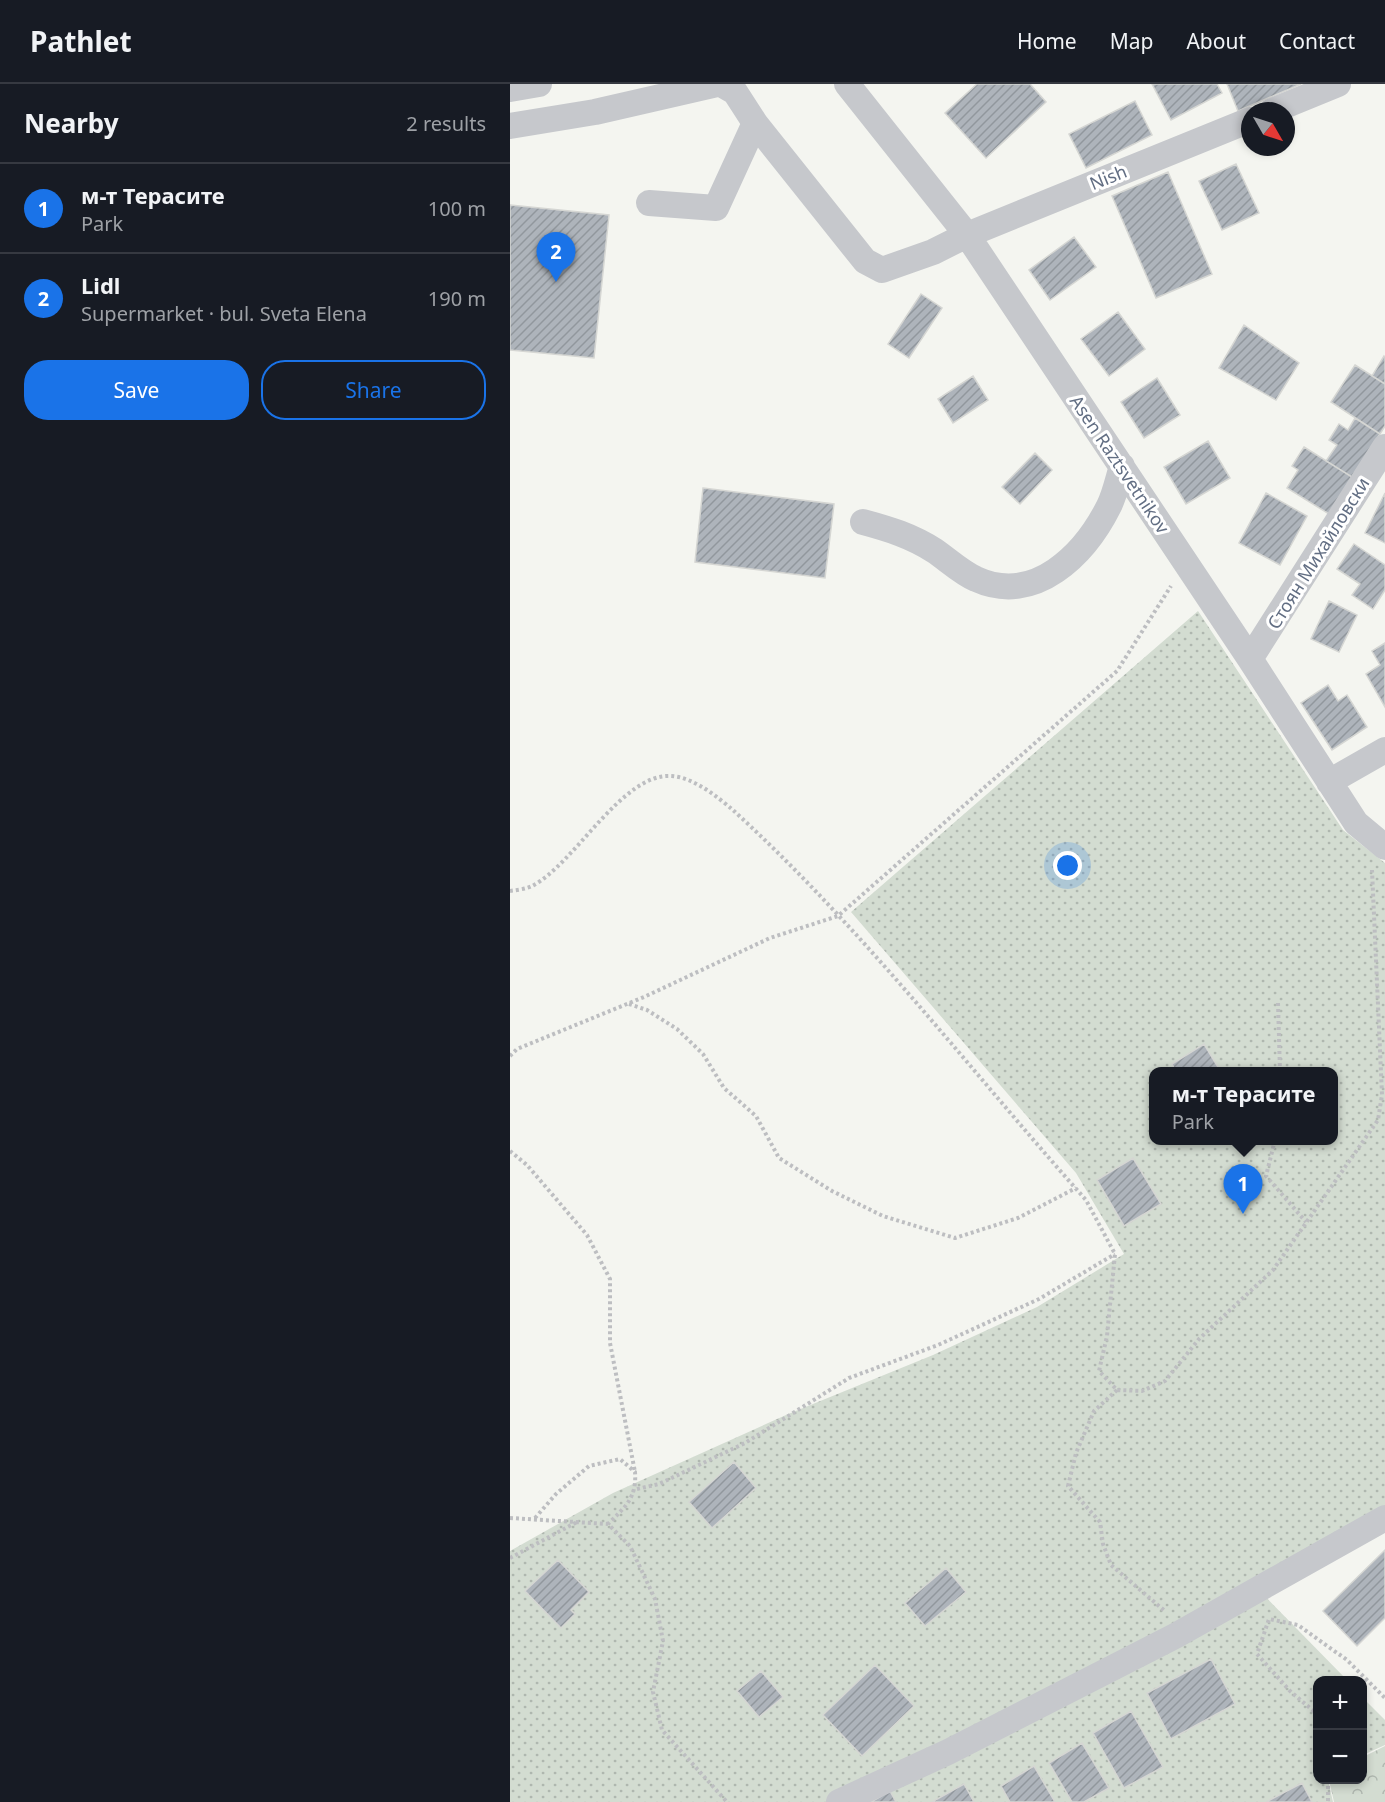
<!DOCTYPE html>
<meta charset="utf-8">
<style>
:root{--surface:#171b24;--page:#20242c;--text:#f1f3f6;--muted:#9ea1a6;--line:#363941;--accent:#1a73e8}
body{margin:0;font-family:"Noto Sans",sans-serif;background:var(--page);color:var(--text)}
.controls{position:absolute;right:18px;bottom:18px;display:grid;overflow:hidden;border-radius:12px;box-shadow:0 3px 9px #0003}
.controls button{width:54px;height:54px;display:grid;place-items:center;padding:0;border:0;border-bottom:2px solid var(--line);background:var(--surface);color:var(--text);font:30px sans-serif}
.compass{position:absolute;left:731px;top:18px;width:54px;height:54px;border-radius:50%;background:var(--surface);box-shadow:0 3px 9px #0003;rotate:129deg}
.you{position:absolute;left:558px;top:782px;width:21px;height:21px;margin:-15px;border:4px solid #fff;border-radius:50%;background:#1a73e8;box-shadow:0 0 0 9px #1a73e833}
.badge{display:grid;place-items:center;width:39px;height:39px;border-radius:50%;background:var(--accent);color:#fff;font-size:20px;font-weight:700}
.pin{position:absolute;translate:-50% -50px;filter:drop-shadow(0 2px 3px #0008)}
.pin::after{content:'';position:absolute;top:32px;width:21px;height:18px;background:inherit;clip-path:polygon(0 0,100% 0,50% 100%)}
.popup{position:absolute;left:639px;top:983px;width:189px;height:78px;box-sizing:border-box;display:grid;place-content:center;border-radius:12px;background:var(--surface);filter:drop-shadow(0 2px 4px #0005);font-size:20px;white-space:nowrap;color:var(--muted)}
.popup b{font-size:22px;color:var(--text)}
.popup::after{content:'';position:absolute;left:50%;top:100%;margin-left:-12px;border:12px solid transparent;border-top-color:var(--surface)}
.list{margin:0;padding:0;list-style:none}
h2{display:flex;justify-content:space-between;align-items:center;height:78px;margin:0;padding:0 24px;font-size:26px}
h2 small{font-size:20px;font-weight:400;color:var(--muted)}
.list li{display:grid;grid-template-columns:39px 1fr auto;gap:18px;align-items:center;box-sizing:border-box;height:90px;padding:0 24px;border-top:2px solid var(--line)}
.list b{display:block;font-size:22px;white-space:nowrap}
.list p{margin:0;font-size:20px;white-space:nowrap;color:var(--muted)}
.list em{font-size:20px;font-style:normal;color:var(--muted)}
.actions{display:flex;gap:12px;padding:18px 24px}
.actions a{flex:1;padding:14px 0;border:2px solid var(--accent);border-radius:24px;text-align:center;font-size:21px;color:var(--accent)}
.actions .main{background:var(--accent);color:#fff}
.map{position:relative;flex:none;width:875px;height:1718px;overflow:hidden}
header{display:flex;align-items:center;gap:36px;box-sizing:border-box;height:84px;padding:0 30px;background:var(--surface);border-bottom:2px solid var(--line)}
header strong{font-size:28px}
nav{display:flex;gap:33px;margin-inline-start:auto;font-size:21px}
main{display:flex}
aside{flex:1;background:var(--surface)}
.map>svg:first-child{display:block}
.forest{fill:url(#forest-crowns)}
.garden{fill:url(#garden-dots);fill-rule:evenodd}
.building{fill:url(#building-hatch);stroke:#d5d6d3;stroke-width:1.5}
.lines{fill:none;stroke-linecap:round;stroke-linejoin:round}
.path{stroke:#bdbec1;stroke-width:4;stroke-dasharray:3 3;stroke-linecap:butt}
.minor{stroke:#c6c8cc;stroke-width:26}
.labels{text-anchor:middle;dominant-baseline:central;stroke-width:6;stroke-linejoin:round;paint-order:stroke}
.street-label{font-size:18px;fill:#626e83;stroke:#fff}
</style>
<header>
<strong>Pathlet</strong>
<nav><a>Home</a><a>Map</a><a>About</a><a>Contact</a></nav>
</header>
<main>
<aside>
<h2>Nearby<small>2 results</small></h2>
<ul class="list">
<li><span class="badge">1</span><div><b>м-т Терасите</b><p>Park</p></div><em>100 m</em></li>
<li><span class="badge">2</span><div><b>Lidl</b><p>Supermarket · bul. Sveta Elena</p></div><em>190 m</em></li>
</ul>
<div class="actions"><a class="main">Save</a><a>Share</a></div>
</aside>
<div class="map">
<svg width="875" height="1718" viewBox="0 0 875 1718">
<defs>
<pattern id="forest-crowns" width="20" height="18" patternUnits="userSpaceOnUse" patternTransform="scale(1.5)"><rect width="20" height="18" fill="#d3dcd1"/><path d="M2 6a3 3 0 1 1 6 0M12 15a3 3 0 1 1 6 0" fill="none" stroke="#afb7af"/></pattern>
<pattern id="garden-dots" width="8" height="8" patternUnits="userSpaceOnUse" patternTransform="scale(1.5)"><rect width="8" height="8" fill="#d3dcd1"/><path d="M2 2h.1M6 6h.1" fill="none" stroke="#afb7af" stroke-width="1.8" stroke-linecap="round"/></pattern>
<pattern id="building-hatch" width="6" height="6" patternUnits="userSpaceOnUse" patternTransform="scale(1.5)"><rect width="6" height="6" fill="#aeb4bb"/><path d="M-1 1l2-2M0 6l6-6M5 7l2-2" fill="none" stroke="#91979d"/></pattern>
</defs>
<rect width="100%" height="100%" fill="#f4f5f0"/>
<!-- forest -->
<path class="forest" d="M875 1662V1718H824L819 1696H852L853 1673Z"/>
<!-- garden -->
<path class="garden" d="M688 527 833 746 875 779V1426L741 1498 837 1596H808V1696H818L823 1718H0V1467L103 1409 276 1331 423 1271 527 1223 614 1170 566 1089 341 828ZM643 988H823V1056H643Z
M852 1613 875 1636V1661L853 1671Z"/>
<!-- building -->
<path class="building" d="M467 0H520L536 18 476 74 435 29Z
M642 0H707L712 9 661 36Z
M717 0H791L728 27Z
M625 17 642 51 576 84 559 50Z
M726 80 749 129 712 146 689 97Z
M658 88 702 190 646 214 602 112Z
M0 121 99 131 84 274 0 266Z
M564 153 586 183 540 216 519 186Z
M411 210 432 224 399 274 378 260Z
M608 228 635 265 599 292 571 255Z
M734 241 789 279 766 316 709 284Z
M874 272 875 273V300L862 292Z
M845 281 875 300V342L870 350 821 318Z
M463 292 478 316 443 339 428 315Z
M647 294 670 331 634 354 611 318Z
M845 334 870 350 842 393 816 377 827 361 819 356 829 340 838 346Z
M698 357 720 394 676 420 654 383Z
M794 363 842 393 819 430 777 404 788 386 782 382Z
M525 369 542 386 510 420 492 403Z
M193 404 324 420 315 494 185 478Z
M756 409 797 432 770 481 729 459Z
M875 409V459L855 449Z
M844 460 875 481V506L863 525 842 511 850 500 827 485Z
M819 517 847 531 829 568 801 555Z
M875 559V623L856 590 870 581 862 567Z
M818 601 828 617 837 611 857 643 822 666 791 619Z
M694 960 711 988H666L662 980Z
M623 1074 651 1120 614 1142 587 1096Z
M224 1378 246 1404 202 1444 179 1418Z
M875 1466V1534L847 1562 813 1527Z
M48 1476 79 1508 61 1526 65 1530 51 1544 15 1507Z
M436 1484 456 1508 415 1542 395 1519Z
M701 1575 725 1620 661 1655 637 1609Z
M365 1581 404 1622 352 1672 313 1631Z
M251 1587 273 1613 249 1633 227 1607Z
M621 1627 653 1683 614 1704 583 1649Z
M572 1659 599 1704 574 1718H562L539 1679Z
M524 1682 545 1718H500L491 1702Z
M792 1699 802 1718H756Z
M454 1700 464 1718H422Z
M380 1707 386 1718H361Z"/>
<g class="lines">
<!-- path -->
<path class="path" d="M0 807C7 806 16 805 22 802 65 780 112 689 161 692 183 693 208 713 224 727 353 845 460 986 576 1116L605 1170 597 1252 589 1287 607 1306 632 1307 655 1297 689 1255 763 1186 868 1036 872 1011 862 786
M768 919 770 988
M119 920 137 926 167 945 193 970 214 1004 246 1032 269 1074 322 1107 373 1132 445 1154 508 1134 566 1104
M0 972 7 965 134 913 260 854 328 832 607 587 661 502
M765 1056 756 1092 796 1138
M0 1067 17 1081 77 1151 100 1195V1259L125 1388
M607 1306 584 1327 566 1369 558 1402 590 1438 593 1460 601 1481 656 1528
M127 1405 149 1400 235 1359 339 1294 428 1261 529 1215 605 1170
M0 1434 98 1440 120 1462 145 1515 153 1557 143 1608 152 1646 217 1718
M25 1434 46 1410 79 1382 110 1375 125 1388C127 1414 115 1423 98 1440
M0 1474 67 1438
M808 1662 807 1630 780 1607 747 1570 759 1535 788 1541 837 1576 875 1614
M818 1696V1718"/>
<!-- minor -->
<path class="minor" d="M211 0 225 8 245 39 355 177 372 186 423 168 457 151 740 36
M337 0 457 151 740 575 846 739 875 763
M0 5 29 0
M762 27 828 0
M0 42 85 28 207 0
M139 119 206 124 245 39
M353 438C379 445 402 452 425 467 438 476 452 489 466 495 525 522 575 470 599 422 605 410 608 395 612 382
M740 575 875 363
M819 698 875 666
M329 1718 438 1668 665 1552 875 1434"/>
</g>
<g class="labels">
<!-- street labels -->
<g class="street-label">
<text transform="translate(598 93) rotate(-22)">Nish</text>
<text transform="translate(610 380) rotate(56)">Asen Raztsvetnikov</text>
<text transform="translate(808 469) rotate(-58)">Стоян Михайловски</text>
</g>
</g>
</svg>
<div class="controls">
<button>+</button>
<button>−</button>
</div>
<svg class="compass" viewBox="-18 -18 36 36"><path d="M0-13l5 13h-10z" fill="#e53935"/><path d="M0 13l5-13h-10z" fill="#9ea1a6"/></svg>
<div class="you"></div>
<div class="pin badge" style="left:733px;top:1130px">1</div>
<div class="popup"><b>м-т Терасите</b>Park</div>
<div class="pin badge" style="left:46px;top:198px">2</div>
</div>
</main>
